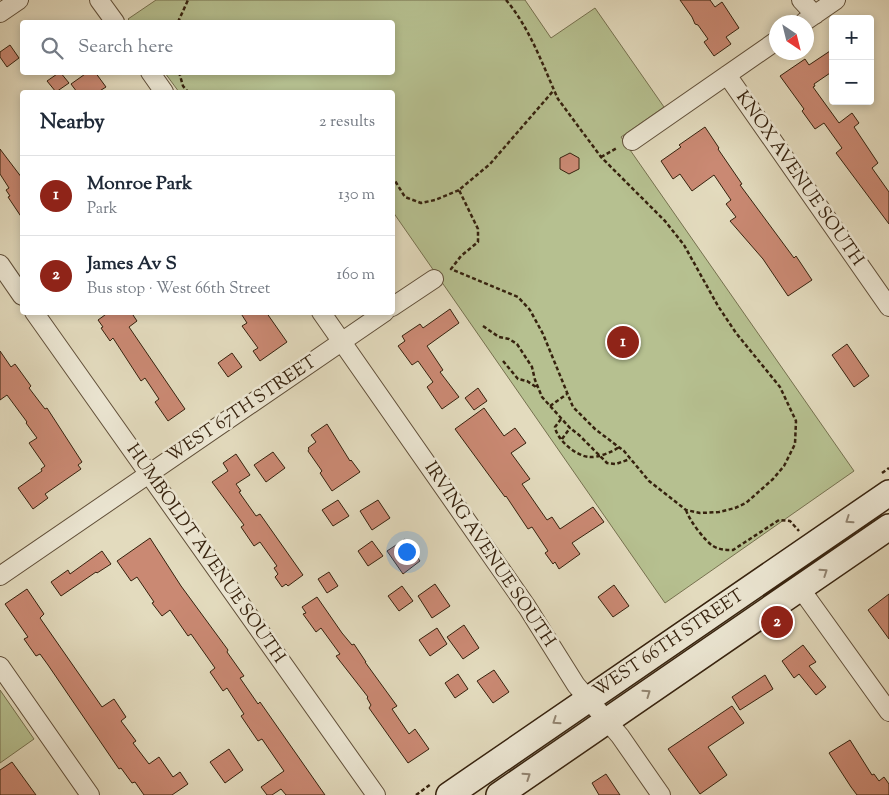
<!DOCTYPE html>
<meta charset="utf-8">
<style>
:root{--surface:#fff;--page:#f2f2f3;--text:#1f2937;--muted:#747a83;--line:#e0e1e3;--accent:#8f2418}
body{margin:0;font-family:"Sorts Mill Goudy",serif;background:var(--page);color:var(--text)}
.controls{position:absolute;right:15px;top:15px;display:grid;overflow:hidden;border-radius:5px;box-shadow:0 2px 8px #0003}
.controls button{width:45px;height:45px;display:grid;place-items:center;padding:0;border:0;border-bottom:1px solid var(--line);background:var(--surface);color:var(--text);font:25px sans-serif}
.compass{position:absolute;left:769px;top:15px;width:45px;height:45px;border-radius:50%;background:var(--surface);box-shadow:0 2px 8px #0003;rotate:145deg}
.you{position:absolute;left:406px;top:551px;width:18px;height:18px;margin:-12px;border:4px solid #fff;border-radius:50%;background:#1a73e8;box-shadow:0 0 0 8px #1a73e833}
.badge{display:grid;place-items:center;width:32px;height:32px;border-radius:50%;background:var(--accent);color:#fff;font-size:16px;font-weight:700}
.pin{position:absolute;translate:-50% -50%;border:2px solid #fff;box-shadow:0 1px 5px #0006}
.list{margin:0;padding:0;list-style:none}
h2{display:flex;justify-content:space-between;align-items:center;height:65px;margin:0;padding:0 20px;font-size:21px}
h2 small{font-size:16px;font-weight:400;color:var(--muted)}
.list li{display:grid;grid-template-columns:32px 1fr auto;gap:15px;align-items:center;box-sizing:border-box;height:80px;padding:0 20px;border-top:1px solid var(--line)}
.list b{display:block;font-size:19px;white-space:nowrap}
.list p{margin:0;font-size:16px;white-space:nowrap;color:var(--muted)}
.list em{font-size:16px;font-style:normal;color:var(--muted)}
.icon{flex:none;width:28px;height:28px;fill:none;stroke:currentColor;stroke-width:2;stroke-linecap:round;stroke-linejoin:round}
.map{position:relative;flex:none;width:889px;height:795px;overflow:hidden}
.search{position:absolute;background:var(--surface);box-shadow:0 2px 8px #0003;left:20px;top:20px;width:375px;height:55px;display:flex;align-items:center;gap:12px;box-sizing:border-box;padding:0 18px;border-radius:5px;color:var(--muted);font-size:19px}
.panel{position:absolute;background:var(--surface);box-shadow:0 2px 8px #0003;left:20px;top:90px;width:375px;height:225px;border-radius:5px}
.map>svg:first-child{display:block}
.green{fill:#b6c090;stroke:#76714f}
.building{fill:#ca8973;stroke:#36220e}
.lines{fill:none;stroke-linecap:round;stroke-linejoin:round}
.minor-casing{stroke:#61503a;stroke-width:20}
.secondary-casing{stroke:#36220e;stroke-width:28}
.path{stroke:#36220e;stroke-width:2.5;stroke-dasharray:4 2.5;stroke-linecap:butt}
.minor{stroke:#ede8d5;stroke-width:18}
.secondary{stroke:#ede8d5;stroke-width:25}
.oneway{stroke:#928572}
.labels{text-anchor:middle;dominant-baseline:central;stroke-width:5;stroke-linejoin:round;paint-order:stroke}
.street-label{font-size:18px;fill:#36220e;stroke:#ede8d5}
</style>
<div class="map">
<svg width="889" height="795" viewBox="0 0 889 795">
<rect width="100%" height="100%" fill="#e3dbbe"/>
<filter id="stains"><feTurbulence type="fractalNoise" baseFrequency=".004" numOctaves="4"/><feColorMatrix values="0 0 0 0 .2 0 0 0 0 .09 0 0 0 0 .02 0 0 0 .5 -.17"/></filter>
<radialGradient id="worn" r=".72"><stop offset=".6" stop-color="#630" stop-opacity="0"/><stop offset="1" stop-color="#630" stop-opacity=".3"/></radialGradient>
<!-- green -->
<path class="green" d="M156 0H525L551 38 595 8 664 107 621 137 854 471 665 603 393 212 392 92H179L165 73 392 72V22H131L128 19Z
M0 690 34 739 0 763Z"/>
<!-- building -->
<path class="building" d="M680 0H710L715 7 722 2 739 28 726 37 731 44 714 56 704 42 708 39 698 25 695 24 692 17Z
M10 45 19 58 7 67 0 57V52Z
M833 49V71L814 84 815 86 813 87 839 123 852 113 859 123 854 127 878 163 872 168 889 192V224L836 153 842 148 824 123 815 129 802 111 804 109 780 76 805 59 809 65Z
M60 72 69 83 56 92 47 81Z
M88 72H95L106 87 98 92H77L71 84Z
M705 127 719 148 718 149 742 184 740 185 794 258 796 256 812 280 788 296 763 259 730 221 736 217 726 204 731 200 714 175 692 191 680 174 673 179 661 161 681 147 679 145Z
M0 149 22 178V218L8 197 10 196 6 190 9 188 0 174Z
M570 153 579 158V169L569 174 560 169V158Z
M450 309 459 323 427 346 443 370 440 372 459 397 442 409 427 387 433 382 418 361 412 365 398 346 405 341 402 336 420 324 423 328Z
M109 312H131L137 321 129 327 185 409 168 421 155 402 159 399 145 378 141 381 113 338 110 341 101 328 103 327 98 320Z
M240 312H266L287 342 260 361 253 351 258 348 242 326 247 323Z
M847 344 869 376 854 387 832 355Z
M0 351 11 367 15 364 31 386 29 388 45 409 47 408 82 462 78 465 81 469 45 494 48 498 33 509 18 488 42 471 41 469 45 466 29 443 37 438 26 423 27 422 7 395 0 400Z
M232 353 242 367 228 377 218 363Z
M478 388 487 401 474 410 465 398Z
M484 408 504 436 515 428 526 443 511 453 530 479 522 484 547 520 552 517 560 529 593 507 604 522 572 543 580 554 559 569 555 562 553 564 545 553 548 551 532 527 528 529 506 496 505 497 455 429Z
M327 424 350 461 351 460 360 472 332 491 320 473 322 471 308 451 309 449 308 448 316 442 311 435Z
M273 452 285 468 266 482 254 465Z
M236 454 250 475 236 484 241 491 239 492 256 516 260 514 303 575 288 586 286 584 282 587 275 577 278 574 274 568 277 566 260 542 254 546 241 527 244 525 212 482 228 471 223 463Z
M338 500 349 516 333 526 322 510Z
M378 500 390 518 372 530 360 511Z
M150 538 181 586 228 650 227 652 244 676 240 678 258 704 260 702 325 795H286L281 789 272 795H267L261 787 284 771 262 739 258 741 241 716 244 714 227 688 223 691 210 672 215 668 191 634 188 636 170 610 162 616 152 603 154 602 137 577 131 581 117 561Z
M405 539 420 561 403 574 387 551Z
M372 541 383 556 368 566 358 551Z
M102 551 111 564 97 573 96 572 61 596 51 582 68 570 70 574Z
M329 572 338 586 327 593 318 579Z
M435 584 450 606 432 618 418 596Z
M614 585 629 606 613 617 598 597Z
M402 586 413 601 399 611 388 596Z
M27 589 44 614 40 618 102 707 114 699 126 717 121 721 136 741 133 743 149 764 159 757 173 777 180 772 188 784 172 795H144L135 782 132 783 121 768 119 769 48 665 40 654 36 656 24 639 28 637 5 604Z
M889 594V639L868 610Z
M317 597 342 633 352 645 354 644 366 662H365L397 706 392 709 409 734 415 729 429 749 408 763 369 708 371 705 367 698 368 697 336 656 340 654 321 628 316 632 303 614 306 613 302 607Z
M464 625 479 648 463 659 447 637Z
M437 628 447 644 430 656 419 640Z
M803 645 816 662 809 666 826 687 816 695 799 674 794 678 782 661Z
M494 670 509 692 493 703 477 681Z
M458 674 468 689 455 698 445 683Z
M765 675 773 689 740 710 732 697Z
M732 706 744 723 708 747 727 775 700 794 668 749Z
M850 740 872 775 874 774 879 781 884 777 889 784V795H857L851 787 829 753Z
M229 749 243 770 225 783 210 762Z
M12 762 36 795H0V770Z
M606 774 620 795H599L592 783Z"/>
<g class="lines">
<!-- minor casing -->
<g class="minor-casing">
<path id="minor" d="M99 0 115 22
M801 0 815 15
M0 13 19 0
M804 22 836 0
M150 72 164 92
M727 75 889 307
M632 141 776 41
M0 264 22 296
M392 307 434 279
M34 312 376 795
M321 312 527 607 576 685 620 736 661 795
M0 576 385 312
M800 588 889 712
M0 666 90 795"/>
</g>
<!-- secondary casing -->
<g class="secondary-casing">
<path id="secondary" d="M449 795 889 493
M499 795 889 527"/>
</g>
<!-- path -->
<path class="path" d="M506 0C530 28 543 66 558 99L601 157 665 221 684 245 718 306 736 333 780 387 796 421 795 444 784 466 773 479 746 503 735 508 719 512 700 513 686 510 649 481 624 451 595 429 573 407 543 334 530 310 518 297 451 269 461 256 478 242V229L459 190 490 164 554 90
M178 22 188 0
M179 72 183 86 188 92
M601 157 617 148
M392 176 405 197 421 203 435 200 459 190
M483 326 499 337 509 339 517 344 532 367 535 380 542 397 570 428 579 435 607 463 616 464 630 459
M503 361 518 379 527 381 536 387
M550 406 567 394
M561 419 555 427C557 440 576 456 589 457 597 458 613 452 619 447
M562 439 570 428
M882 473 889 468
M686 510C689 520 705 541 713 546 720 550 726 550 733 550L779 520 790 521 799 531
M416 795 431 784"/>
<!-- minor -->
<use href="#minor" class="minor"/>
<!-- secondary -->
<use href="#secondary" class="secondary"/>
</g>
<!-- one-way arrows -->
<defs><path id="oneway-chevron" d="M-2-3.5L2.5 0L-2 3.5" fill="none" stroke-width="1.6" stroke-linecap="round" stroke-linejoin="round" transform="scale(1.25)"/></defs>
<g class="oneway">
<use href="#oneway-chevron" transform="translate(849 520) rotate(146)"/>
<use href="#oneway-chevron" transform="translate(824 572) rotate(-34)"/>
<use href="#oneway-chevron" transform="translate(647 693) rotate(-35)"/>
<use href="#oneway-chevron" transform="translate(556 721) rotate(146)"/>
<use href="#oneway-chevron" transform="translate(527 776) rotate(-34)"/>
</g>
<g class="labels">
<!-- street labels -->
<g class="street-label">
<text transform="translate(799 179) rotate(55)">KNOX AVENUE SOUTH</text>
<text transform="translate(242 410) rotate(-34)">WEST 67TH STREET</text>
<text transform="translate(205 554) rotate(55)">HUMBOLDT AVENUE SOUTH</text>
<text transform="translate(489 555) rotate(56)">IRVING AVENUE SOUTH</text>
<text transform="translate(669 644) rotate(-34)">WEST 66TH STREET</text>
</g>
</g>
<rect width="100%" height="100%" filter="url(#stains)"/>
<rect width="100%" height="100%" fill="url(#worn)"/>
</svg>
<div class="controls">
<button>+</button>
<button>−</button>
</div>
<svg class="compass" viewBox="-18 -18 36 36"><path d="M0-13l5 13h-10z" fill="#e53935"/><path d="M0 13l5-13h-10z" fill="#747a83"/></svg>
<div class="you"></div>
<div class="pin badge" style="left:623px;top:342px">1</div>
<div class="pin badge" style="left:777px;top:622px">2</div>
<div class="search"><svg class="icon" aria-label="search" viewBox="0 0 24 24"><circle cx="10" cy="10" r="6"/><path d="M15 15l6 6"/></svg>Search here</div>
<section class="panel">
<h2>Nearby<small>2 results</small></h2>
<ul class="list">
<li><span class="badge">1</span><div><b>Monroe Park</b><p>Park</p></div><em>130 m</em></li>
<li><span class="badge">2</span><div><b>James Av S</b><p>Bus stop · West 66th Street</p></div><em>160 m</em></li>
</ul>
</section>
</div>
